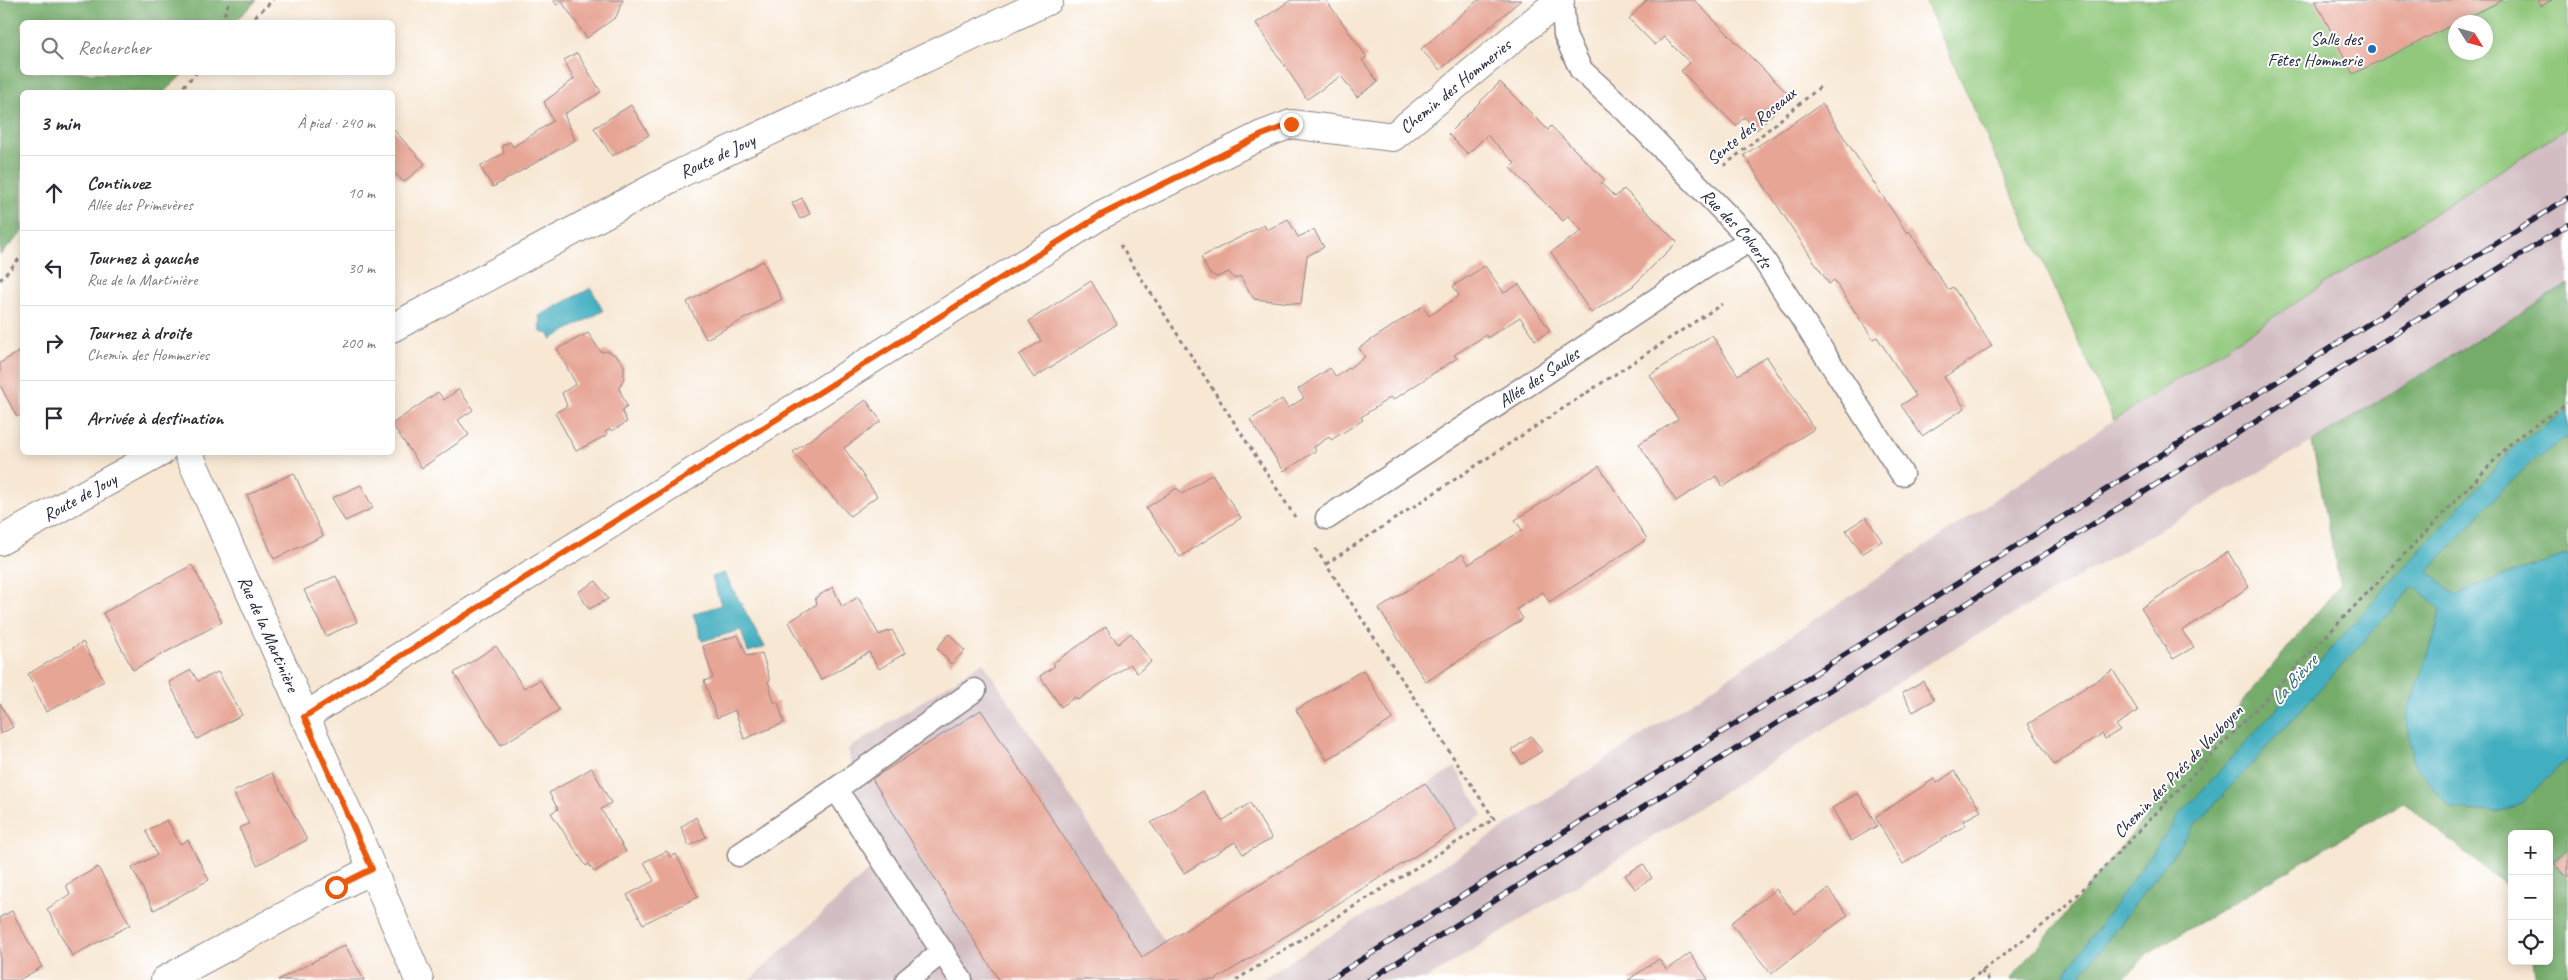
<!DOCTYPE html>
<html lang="fr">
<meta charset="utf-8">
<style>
:root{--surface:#fff;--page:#f7f7f7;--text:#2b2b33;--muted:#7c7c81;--line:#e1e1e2}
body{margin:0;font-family:Caveat,sans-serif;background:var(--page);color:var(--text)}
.controls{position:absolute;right:15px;bottom:15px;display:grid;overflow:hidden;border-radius:8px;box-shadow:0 2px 12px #0003}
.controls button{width:45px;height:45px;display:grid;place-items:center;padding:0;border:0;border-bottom:1px solid var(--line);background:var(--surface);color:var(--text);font:25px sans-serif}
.compass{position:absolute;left:2448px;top:15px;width:45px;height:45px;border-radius:50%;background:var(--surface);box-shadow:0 2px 12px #0003;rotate:127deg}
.stop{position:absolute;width:15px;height:15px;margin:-11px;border:4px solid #ea580c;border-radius:50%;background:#fff}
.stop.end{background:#ea580c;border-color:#fff;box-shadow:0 1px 5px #0008}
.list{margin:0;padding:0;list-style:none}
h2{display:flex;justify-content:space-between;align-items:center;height:65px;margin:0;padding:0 20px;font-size:21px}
h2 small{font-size:16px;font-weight:400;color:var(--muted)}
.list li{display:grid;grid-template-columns:32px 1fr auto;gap:15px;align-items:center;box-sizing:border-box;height:75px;padding:0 20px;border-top:1px solid var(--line)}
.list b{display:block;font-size:19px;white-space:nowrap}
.list p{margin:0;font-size:16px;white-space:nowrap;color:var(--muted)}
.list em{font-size:16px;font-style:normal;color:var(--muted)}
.icon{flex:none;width:28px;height:28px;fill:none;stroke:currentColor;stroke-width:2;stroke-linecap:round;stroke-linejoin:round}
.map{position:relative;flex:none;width:2568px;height:980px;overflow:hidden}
.search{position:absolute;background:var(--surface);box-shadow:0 2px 12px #0003;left:20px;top:20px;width:375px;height:55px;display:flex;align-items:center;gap:12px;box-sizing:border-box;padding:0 18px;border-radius:8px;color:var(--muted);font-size:19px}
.panel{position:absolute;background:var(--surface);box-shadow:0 2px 12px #0003;left:20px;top:90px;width:375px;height:365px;border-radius:8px}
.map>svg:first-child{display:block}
.industrial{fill:#d2bec2}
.green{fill:#91c87b;stroke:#5a755b;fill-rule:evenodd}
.forest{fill:#74ac6b;stroke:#4b6753}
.water{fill:#42afc0;stroke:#32687e}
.building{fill:#e7a595}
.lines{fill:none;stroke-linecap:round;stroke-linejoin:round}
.service-casing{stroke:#8c8487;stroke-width:25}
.minor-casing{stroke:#8c8487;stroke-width:30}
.secondary-casing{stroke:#8c8487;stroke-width:30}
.path{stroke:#8c8487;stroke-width:3;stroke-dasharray:4 4;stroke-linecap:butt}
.service{stroke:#fff;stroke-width:22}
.minor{stroke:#fff;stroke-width:28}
.secondary{stroke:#fff;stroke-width:28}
.rail-casing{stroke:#22223b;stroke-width:5.5}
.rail{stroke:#fff;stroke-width:4;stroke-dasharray:11;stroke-linecap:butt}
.route{stroke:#ea580c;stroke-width:6}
.poi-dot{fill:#1f6fb2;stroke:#fff;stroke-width:2}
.labels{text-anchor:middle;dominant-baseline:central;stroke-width:4;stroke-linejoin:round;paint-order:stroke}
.poi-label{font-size:18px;fill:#22223b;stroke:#fff;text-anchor:end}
.street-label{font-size:18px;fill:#22223b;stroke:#fff}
.water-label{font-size:19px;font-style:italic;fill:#306177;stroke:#fff}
</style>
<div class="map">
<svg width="2568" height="980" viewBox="0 0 2568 980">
<rect width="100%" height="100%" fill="#fff"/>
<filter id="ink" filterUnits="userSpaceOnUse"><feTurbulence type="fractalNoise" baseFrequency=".02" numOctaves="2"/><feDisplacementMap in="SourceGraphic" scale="10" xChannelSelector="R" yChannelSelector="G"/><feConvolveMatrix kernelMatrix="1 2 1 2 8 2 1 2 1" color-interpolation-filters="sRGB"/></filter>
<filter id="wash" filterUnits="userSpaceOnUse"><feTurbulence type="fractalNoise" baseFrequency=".0096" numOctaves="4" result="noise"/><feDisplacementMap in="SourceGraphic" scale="20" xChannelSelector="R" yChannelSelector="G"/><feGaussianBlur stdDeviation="1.12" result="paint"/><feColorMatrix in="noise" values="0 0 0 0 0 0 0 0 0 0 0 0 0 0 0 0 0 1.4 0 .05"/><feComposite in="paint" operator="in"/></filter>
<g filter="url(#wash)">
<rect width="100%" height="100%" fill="#f7e7d3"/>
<!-- industrial -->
<path class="industrial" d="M2568 127V284L2312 442 1934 660 1425 980H1260L1491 836 2114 420Z
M983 662 1167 945 1455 767 1483 815 1217 980H750L874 866 848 749Z"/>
<!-- green -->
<path class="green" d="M1925 0H2568V127L2114 420ZM2456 22H2486V52H2456Z"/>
<!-- forest -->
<path class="forest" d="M0 0H257L234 22H22V72L184 73 164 92H22V233L0 255Z
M2568 284V980H2536L2533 961H2549V834H2512V891L2403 802 2148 953 2123 980H2010L2340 585 2312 442Z"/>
<!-- water -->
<path class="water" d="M591 288 603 311 551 339 549 334 541 332 539 327 541 321 539 316Z
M2568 411V437L2533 461 2501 491 2428 572 2457 596 2480 584 2568 554V759L2523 802 2497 812 2451 809 2414 763 2406 715 2432 643 2441 609 2414 586 2193 828 2077 980H2060L2179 816 2515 446Z
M724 573 765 647 748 652 741 630 702 641 693 614 721 605 712 577Z"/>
<g id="blocks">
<!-- building -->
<path class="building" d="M553 0H623L616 17 587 38 562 2 557 5Z
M1291 0H1326L1367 57 1362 60 1378 82 1357 97 1341 76 1307 99 1256 23Z
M1478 0H1521L1440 70 1421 49Z
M1647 0H1694L1790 96 1757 130 1744 117 1736 126 1681 71 1690 63 1664 37 1655 45 1629 19Z
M2315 0H2503L2353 74Z
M2538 0H2552L2541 6Z
M577 53 601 92 564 114 575 140 493 187 480 167 504 153 502 146 510 142 513 147 553 121 544 102 574 79 564 60Z
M1500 82 1548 130 1551 126 1605 180 1601 183 1615 197 1624 189 1677 242 1633 286 1591 313 1551 252 1582 231 1568 216 1563 221 1510 168 1515 163 1487 135 1468 154 1448 134Z
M1822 104 1907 233 1909 231 1948 290 1953 287 1992 346 1944 377 1965 408 1922 436 1901 405 1916 396 1877 337 1873 339 1834 280 1829 284 1744 155Z
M631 105 649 135 612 156 594 128Z
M392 128 425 164 404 182 392 171Z
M802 198 810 214 800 219 792 203Z
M1288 219 1298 237 1314 230 1324 247 1307 256 1301 304 1254 299 1240 276 1234 279 1229 272 1217 277 1209 273 1201 257 1264 225 1267 230Z
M763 261 782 299 706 339 687 302Z
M1485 266 1504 293 1519 284 1550 331 1535 340 1520 317 1487 338 1486 335 1454 355 1457 358 1393 400 1391 397 1361 417 1363 420 1331 440 1329 437 1314 447 1316 451 1284 471 1250 420 1282 399 1288 408 1304 398 1298 389 1330 368 1336 377 1365 357 1359 348 1423 306 1429 316 1459 296 1453 286Z
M1091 281 1117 324 1034 378 1019 355 1041 341 1029 321Z
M588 333 601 352 608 351 617 356 624 365V378L619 388 627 406 622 411 627 422 612 431 610 429 605 432 607 435 576 451 555 413 567 406 562 393 576 384 557 349Z
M1712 335 1738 375 1767 357 1814 429 1723 487 1716 476 1676 501 1639 444 1678 419 1650 375Z
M22 350V414L17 417 0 385V363Z
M459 389 473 410 458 420 469 435 422 468 392 424 438 392 444 400Z
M866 400 881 421 844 448 877 496 850 516 793 452Z
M1599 466 1647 539 1549 602 1543 592 1517 609 1523 619 1426 682 1379 609 1462 554 1469 564 1522 530 1515 520Z
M294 473 323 536 274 559 247 495Z
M1212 474 1241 518 1180 557 1146 508 1177 488 1182 494Z
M361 485 373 508 345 521 332 498Z
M1866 517 1882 541 1862 554 1846 530Z
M2228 552 2249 587 2182 631 2194 647 2173 659 2141 608Z
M192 565 222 622 133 670 103 613Z
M336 576 357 622 326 636 304 590Z
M596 581 608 599 589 609 578 592Z
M833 587 842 607 858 597 879 635 892 630 905 653 879 669 869 652 821 680 789 622 817 604 815 598Z
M1106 627 1118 644 1131 633 1151 662 1137 673 1130 664 1078 700 1075 697 1061 707 1040 676 1055 666 1053 663Z
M949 634 965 651 951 664 937 648Z
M738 635 747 656 762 653 770 680 768 681 774 702H778L784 723 744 739 735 710 717 718 704 681 713 678 703 646Z
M83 642 104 681 46 712 28 674Z
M496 646 524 688 540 680 559 710 501 745 454 673Z
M191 670 198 681 218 672 242 715 197 739 169 682Z
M1363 670 1393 719 1327 760 1296 710Z
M2113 670 2138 711 2116 725 2120 730 2105 739 2102 734 2054 765 2028 724Z
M1923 681 1934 700 1913 712 1902 693Z
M0 703 13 727 0 734Z
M981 710 1142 957 1425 783 1457 830 1215 980H999L872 779Z
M1531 736 1542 751 1522 764 1512 750Z
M592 768 611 803 601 809 626 852 594 872 589 864 586 866 551 813 558 809 549 793Z
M1954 771 1981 811 1963 821 1966 825 1903 864 1875 817 1934 779 1937 783Z
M272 773 307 840 257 865 239 828 249 824 233 792Z
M1203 791 1222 821 1250 803 1272 839 1243 854 1235 842 1184 873 1151 823Z
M1858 793 1877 826 1851 841 1832 808Z
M696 817 706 837 689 846 681 827Z
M167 820 180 844 188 840 209 880 154 910 132 868 157 855 146 831Z
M2568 850V877L2554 863Z
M667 851 670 857 676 854 698 897 643 924 627 895 654 881 644 862Z
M1643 864 1652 878 1635 889 1625 875Z
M98 867 130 925 72 956 47 909 70 894 66 885Z
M1776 889 1795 914 1828 889 1848 915 1771 974 1731 923Z
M12 911 42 967 19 980H0V917Z
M345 945 364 980H278Z
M1690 953 1708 979 1706 980H1628L1659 959 1667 970Z"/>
</g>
</g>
<g filter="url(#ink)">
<use href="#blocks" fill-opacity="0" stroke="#8c8487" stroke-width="1"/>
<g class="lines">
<!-- service casing -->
<g class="service-casing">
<g id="service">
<path id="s1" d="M1562 0 1565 35 1581 70 1626 111 1751 240 1902 474"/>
<path id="s2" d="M1327 518 1702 269 1751 240"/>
<path d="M739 855 836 789"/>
<path d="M907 980 943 951"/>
<path d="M961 980 836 789 975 690"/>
</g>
</g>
<!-- minor casing -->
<g class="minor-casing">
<g id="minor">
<path id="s3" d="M188 452 353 824 419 980"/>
<path id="s4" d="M304 717 1101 215 1262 135 1291 124 1393 137 1560 0"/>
<path d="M165 980 372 869"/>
</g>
</g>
<!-- secondary casing -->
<g class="secondary-casing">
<g id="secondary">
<path id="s5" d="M392 328 683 172 1049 0"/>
<path id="s6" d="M0 541 161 452"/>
</g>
</g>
<!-- path -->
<path class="path" d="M221 22 230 0
M249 22 273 0
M178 92 197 72
M1724 166 1820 87
M1120 245 1295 517
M0 280 22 256
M1326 564 1722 304
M1981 971 1989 980
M1236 980 1494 819 1315 548
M1970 980 2063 910 2515 439 2568 403"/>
<!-- service -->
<use href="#service" class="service"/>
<!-- minor -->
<use href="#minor" class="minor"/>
<!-- secondary -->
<use href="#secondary" class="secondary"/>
<!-- rail casing -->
<g class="rail-casing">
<path id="rail" d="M1329 980 2568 198
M1369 980 2568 225"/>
</g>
<!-- rail -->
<use href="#rail" class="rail"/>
</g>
</g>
<g class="lines" filter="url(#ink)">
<!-- route -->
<path class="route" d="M336 887 372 869 304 717 1101 215 1262 135 1291 124"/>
</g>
<!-- markers -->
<circle class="poi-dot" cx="2372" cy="49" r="5"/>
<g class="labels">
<!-- poi labels -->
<g class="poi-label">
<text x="2362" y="39">Salle des<tspan x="2362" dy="21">Fêtes Hommerie</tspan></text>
</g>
<!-- street labels -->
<g class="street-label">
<text stroke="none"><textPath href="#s4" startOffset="1336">Chemin des Hommeries</textPath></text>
<text transform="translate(1751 126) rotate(-40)">Sente des Roseaux</text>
<text stroke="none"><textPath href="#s5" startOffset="368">Route de Jouy</textPath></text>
<text stroke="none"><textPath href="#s1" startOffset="296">Rue des Colverts</textPath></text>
<text stroke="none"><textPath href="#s2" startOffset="254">Allée des Saules</textPath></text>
<text stroke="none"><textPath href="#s6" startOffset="91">Route de Jouy</textPath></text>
<text stroke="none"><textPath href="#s3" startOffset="199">Rue de la Martinière</textPath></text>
<text transform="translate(2178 771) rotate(-46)">Chemin des Prés de Vauboyen</text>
</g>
<!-- water labels -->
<g class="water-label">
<text transform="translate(2294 680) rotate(-48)">La Bièvre</text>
</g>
</g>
</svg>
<div class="controls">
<button>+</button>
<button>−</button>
<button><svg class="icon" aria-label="locate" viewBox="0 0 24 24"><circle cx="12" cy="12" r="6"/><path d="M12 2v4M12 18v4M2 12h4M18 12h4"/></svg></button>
</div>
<svg class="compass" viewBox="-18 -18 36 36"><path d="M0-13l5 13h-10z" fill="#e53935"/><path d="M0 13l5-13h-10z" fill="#7c7c81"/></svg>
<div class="stop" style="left:336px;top:887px"></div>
<div class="stop end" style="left:1291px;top:124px"></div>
<div class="search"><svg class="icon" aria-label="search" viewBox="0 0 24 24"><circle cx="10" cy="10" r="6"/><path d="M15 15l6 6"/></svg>Rechercher</div>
<section class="panel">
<h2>3 min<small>À pied · 240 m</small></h2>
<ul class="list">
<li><svg class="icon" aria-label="ahead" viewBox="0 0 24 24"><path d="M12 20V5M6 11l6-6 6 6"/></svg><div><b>Continuez</b><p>Allée des Primevères</p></div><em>10 m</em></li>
<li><svg class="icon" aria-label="left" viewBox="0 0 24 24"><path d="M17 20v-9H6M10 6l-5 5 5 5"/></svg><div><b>Tournez à gauche</b><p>Rue de la Martinière</p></div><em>30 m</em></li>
<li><svg class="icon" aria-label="right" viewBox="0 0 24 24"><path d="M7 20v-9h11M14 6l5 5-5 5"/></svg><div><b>Tournez à droite</b><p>Chemin des Hommeries</p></div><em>200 m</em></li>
<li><svg class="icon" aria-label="arrive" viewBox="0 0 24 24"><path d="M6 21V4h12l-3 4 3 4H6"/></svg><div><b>Arrivée à destination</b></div></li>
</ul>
</section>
</div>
